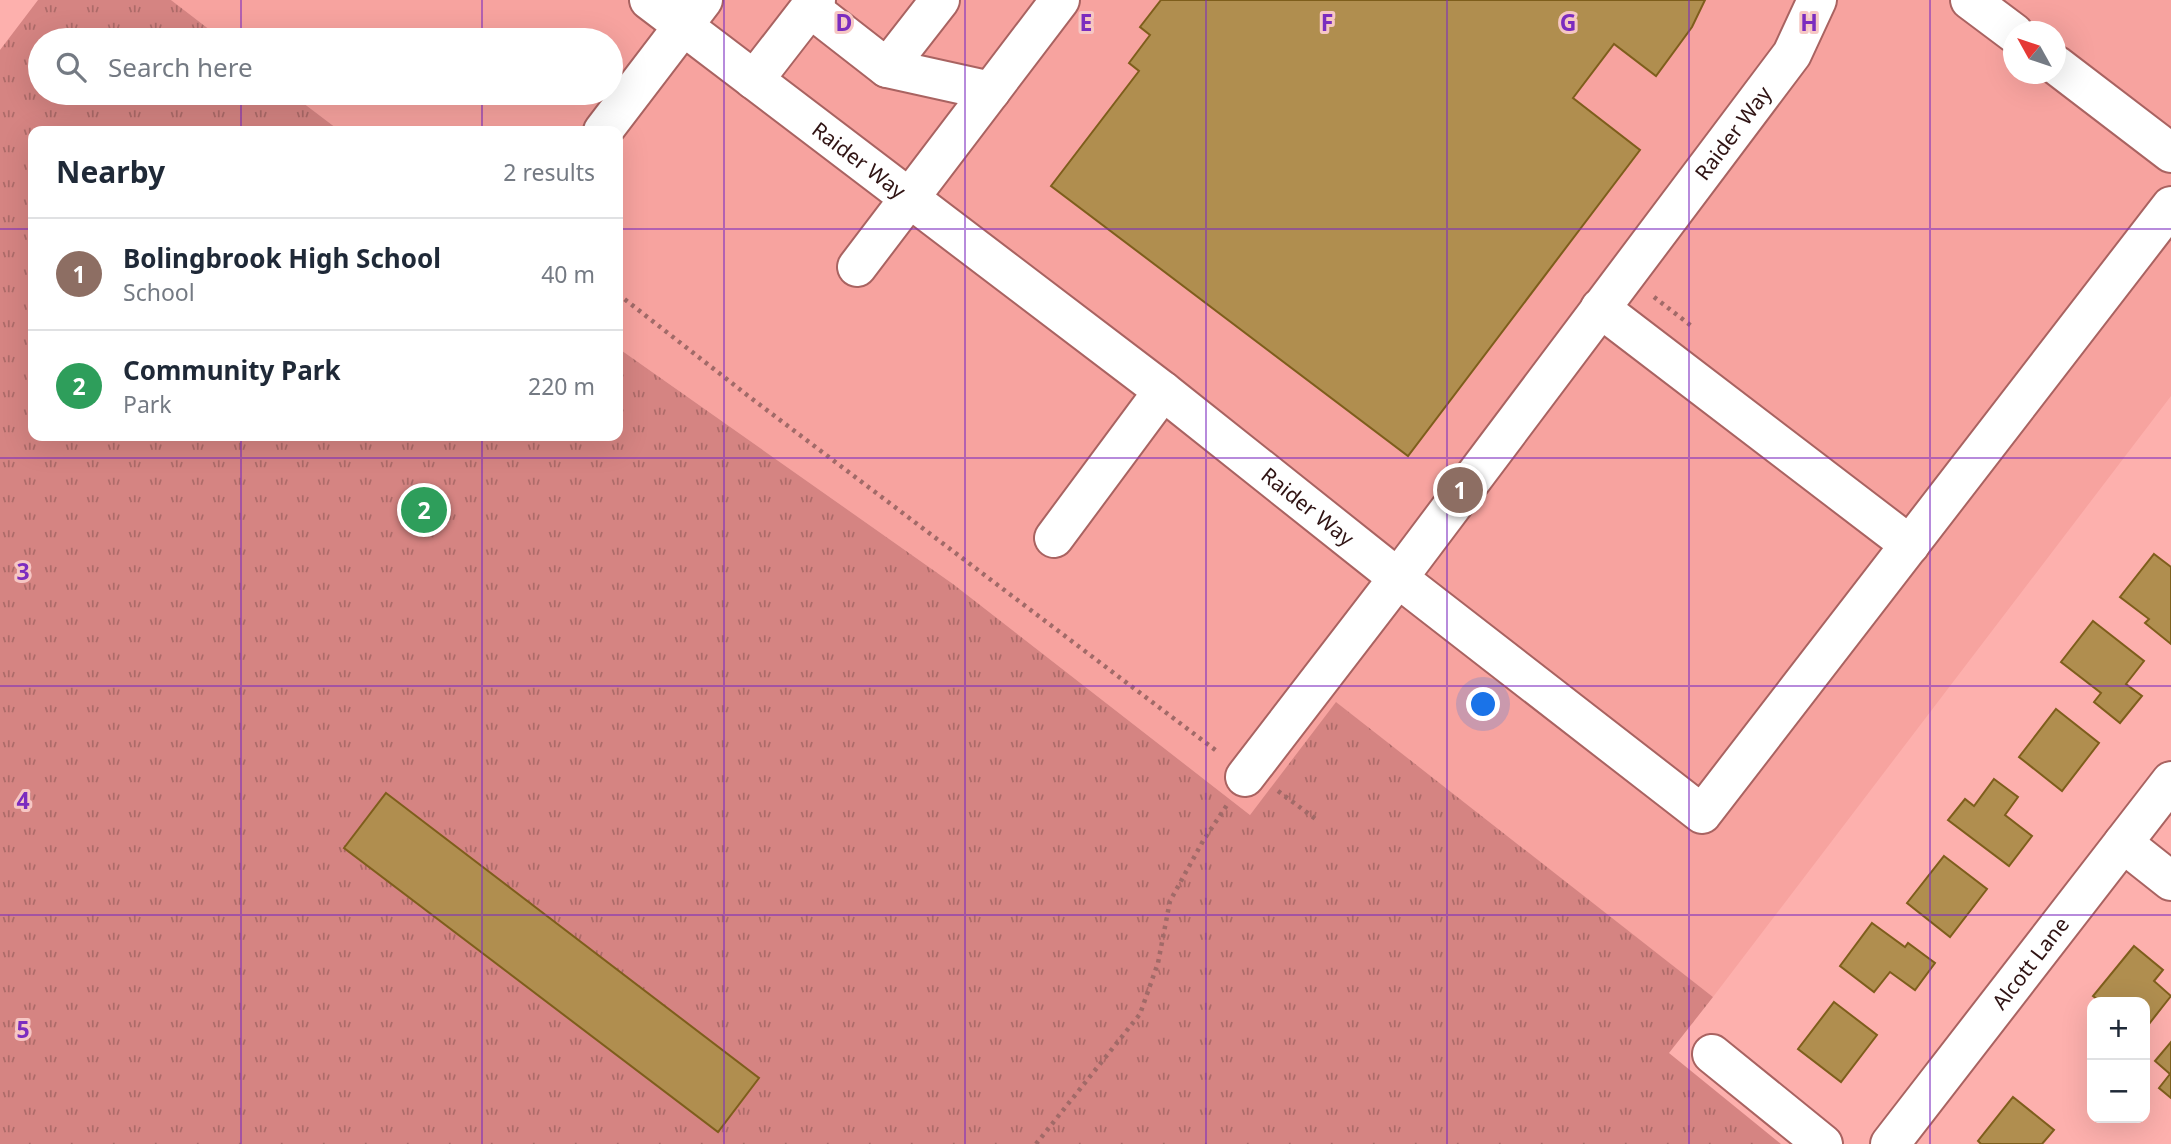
<!DOCTYPE html>
<meta charset="utf-8">
<style>
:root{--surface:#fff;--page:#f2f2f3;--text:#1f2937;--muted:#747a83;--line:#e0e1e3;--accent:#ea580c}
body{margin:0;font-family:"Noto Sans",sans-serif;background:var(--page);color:var(--text)}
.controls{position:absolute;right:21px;bottom:21px;display:grid;overflow:hidden;border-radius:14px;box-shadow:0 7px 28px #0002}
.controls button{width:63px;height:63px;display:grid;place-items:center;padding:0;border:0;border-bottom:2px solid var(--line);background:var(--surface);color:var(--text);font:35px sans-serif}
.compass{position:absolute;left:2003px;top:21px;width:63px;height:63px;border-radius:50%;background:var(--surface);box-shadow:0 7px 28px #0002;rotate:310deg}
.you{position:absolute;left:1484px;top:705px;width:24px;height:24px;margin:-18px;border:5px solid #fff;border-radius:50%;background:#1a73e8;box-shadow:0 0 0 10px #1a73e833}
.badge{display:grid;place-items:center;width:46px;height:46px;border-radius:50%;background:var(--accent);color:#fff;font-size:23px;font-weight:700}
.pin{position:absolute;translate:-50% -50%;border:4px solid #fff;box-shadow:0 2px 7px #0006}
.list{margin:0;padding:0;list-style:none}
h2{display:flex;justify-content:space-between;align-items:center;height:91px;margin:0;padding:0 28px;font-size:30px}
h2 small{font-size:23px;font-weight:400;color:var(--muted)}
.list li{display:grid;grid-template-columns:46px 1fr auto;gap:21px;align-items:center;box-sizing:border-box;height:112px;padding:0 28px;border-top:2px solid var(--line)}
.list b{display:block;font-size:26px;white-space:nowrap}
.list p{margin:0;font-size:23px;white-space:nowrap;color:var(--muted)}
.list em{font-size:23px;font-style:normal;color:var(--muted)}
.icon{flex:none;width:38px;height:38px;fill:none;stroke:currentColor;stroke-width:2;stroke-linecap:round;stroke-linejoin:round}
.map{position:relative;flex:none;width:2171px;height:1144px;overflow:hidden}
.search{position:absolute;background:var(--surface);box-shadow:0 7px 28px #0002;left:28px;top:28px;width:595px;height:77px;display:flex;align-items:center;gap:18px;box-sizing:border-box;padding:0 24px;border-radius:38px;color:var(--muted);font-size:26px}
.panel{position:absolute;background:var(--surface);box-shadow:0 7px 28px #0002;left:28px;top:126px;width:595px;height:315px;border-radius:14px}
.map>svg:first-child{display:block}
.built{fill:#f7a39f;fill-rule:evenodd}
.park{fill:url(#park-tufts)}
.building{fill:#b08e4f;stroke:#7e5e1c;stroke-width:2}
.lines{fill:none;stroke-linecap:round;stroke-linejoin:round}
.minor-casing{stroke:#a96361;stroke-width:42}
.path{stroke:#a16a68;stroke-width:4.5;stroke-dasharray:3.5 5;stroke-linecap:butt}
.minor{stroke:#fff;stroke-width:38}
.grid{fill:none;stroke:#7b2cbf;stroke-width:2;stroke-opacity:0.55}
.labels{text-anchor:middle;dominant-baseline:central;stroke-width:6;stroke-linejoin:round;paint-order:stroke}
.street-label{font-size:21px;fill:#2f1313;stroke:#f6c7c4}
.grid-label{font-size:23px;text-anchor:middle;font-weight:bold;fill:#7b2cbf;stroke:#f6c7c4;stroke-width:6;stroke-linejoin:round;paint-order:stroke}
</style>
<div class="map">
<svg width="2171" height="1144" viewBox="0 0 2171 1144">
<defs>
<pattern id="park-tufts" width="24" height="20" patternUnits="userSpaceOnUse" patternTransform="scale(1.75)"><rect width="24" height="20" fill="#d58482"/><path d="M3 7l-1-3M5 7V3M7 7l1-3M15 17l-1-3M17 17v-4M19 17l1-3" fill="none" stroke="#ad6b69"/></pattern>
</defs>
<rect width="100%" height="100%" fill="#fdb0ad"/>
<!-- built -->
<path class="built" d="M171 0H2171V396L1713 997 1337 703 1250 815 953 584 618 348V131H340L290 93H611V40H223ZM2014 32H2056V74H2014Z"/>
<!-- park -->
<path class="park" d="M38 0H171L223 40H40V93H290L340 131H33V436H618V348L953 584 1250 815 1336 702 1713 997 1669 1053 1781 1144H0V50Z"/>
<!-- building -->
<path class="building" d="M1161 0H1705L1692 27 1656 76 1614 44 1573 98 1640 150 1408 456 1051 186 1139 71 1129 63 1150 35 1140 27Z
M2154 554 2171 567V644L2145 623 2149 619 2120 597Z
M2093 621 2144 661 2126 684 2142 696 2120 723 2094 702 2101 693 2061 662Z
M2056 709 2099 743 2062 791 2019 757Z
M1994 779 2018 797 2005 815 2032 836 2009 866 1948 820 1965 799 1974 806Z
M386 793 759 1078 718 1132 344 848Z
M1944 856 1987 889 1950 937 1907 903Z
M1872 923 1905 947 1908 943 1935 963 1915 990 1890 972 1874 992 1840 966Z
M2134 946 2163 970 2154 981 2171 996 2145 1029V1002H2101L2093 996Z
M1834 1002 1877 1035 1841 1082 1798 1049Z
M2171 1042V1098L2159 1088 2170 1074 2155 1061Z
M2013 1097 2054 1130 2042 1144H1981L1978 1141Z"/>
<g class="lines">
<!-- minor casing -->
<g class="minor-casing">
<g id="minor">
<path id="s1" d="M649 0 1163 391 1398 578 1792 54 1817 0"/>
<path d="M1970 0 2014 33"/>
<path d="M810 8 887 68 940 0"/>
<path d="M2056 65 2171 153"/>
<path d="M887 68 991 91"/>
<path d="M754 80 816 0"/>
<path d="M603 131 703 0"/>
<path d="M857 267 1060 0"/>
<path d="M1600 308 1910 545"/>
<path d="M1054 538 1163 391"/>
<path d="M1245 777 1398 578 1702 814 2171 206"/>
<path d="M2123 843 2171 881"/>
<path d="M1712 1054 1823 1144"/>
<path id="s2" d="M1890 1144 2171 781"/>
</g>
</g>
<!-- path -->
<path class="path" d="M618 294 747 395 1218 752
M1654 297 1694 328
M618 383 620 389
M1278 791 1317 820
M1036 1144 1140 1014 1158 963 1170 901 1203 841 1227 805"/>
<!-- minor -->
<use href="#minor" class="minor"/>
</g>
<!-- grid -->
<path class="grid" d="M241 0V40M482 0V40M724 0V1144M965 0V1144M1206 0V1144M1447 0V1144M1689 0V1144M1930 0V1144M241 93V131M482 93V131M0 229H33M618 229H2171M241 436V1144M482 436V1144M0 458H2171M0 686H2171M0 915H2171"/>
<g class="labels">
<!-- street labels -->
<g class="street-label">
<text stroke="none"><textPath href="#s1" startOffset="1503">Raider Way</textPath></text>
<text stroke="none"><textPath href="#s1" startOffset="264">Raider Way</textPath></text>
<text stroke="none"><textPath href="#s1" startOffset="831">Raider Way</textPath></text>
<text stroke="none"><textPath href="#s2" startOffset="229">Alcott Lane</textPath></text>
</g>
</g>
<g class="grid-label">
<text x="844" y="31">D</text>
<text x="1086" y="31">E</text>
<text x="1327" y="31">F</text>
<text x="1568" y="31">G</text>
<text x="1809" y="31">H</text>
<text x="23" y="580">3</text>
<text x="23" y="809">4</text>
<text x="23" y="1038">5</text>
</g>
</svg>
<div class="controls">
<button>+</button>
<button>−</button>
</div>
<svg class="compass" viewBox="-18 -18 36 36"><path d="M0-13l5 13h-10z" fill="#e53935"/><path d="M0 13l5-13h-10z" fill="#747a83"/></svg>
<div class="you"></div>
<div class="pin badge" style="left:1460px;top:490px;background:#8d6e63">1</div>
<div class="pin badge" style="left:424px;top:510px;background:#2e9e5b">2</div>
<div class="search"><svg class="icon" aria-label="search" viewBox="0 0 24 24"><circle cx="10" cy="10" r="6"/><path d="M15 15l6 6"/></svg>Search here</div>
<section class="panel">
<h2>Nearby<small>2 results</small></h2>
<ul class="list">
<li><span class="badge" style="background:#8d6e63">1</span><div><b>Bolingbrook High School</b><p>School</p></div><em>40 m</em></li>
<li><span class="badge" style="background:#2e9e5b">2</span><div><b>Community Park</b><p>Park</p></div><em>220 m</em></li>
</ul>
</section>
</div>
